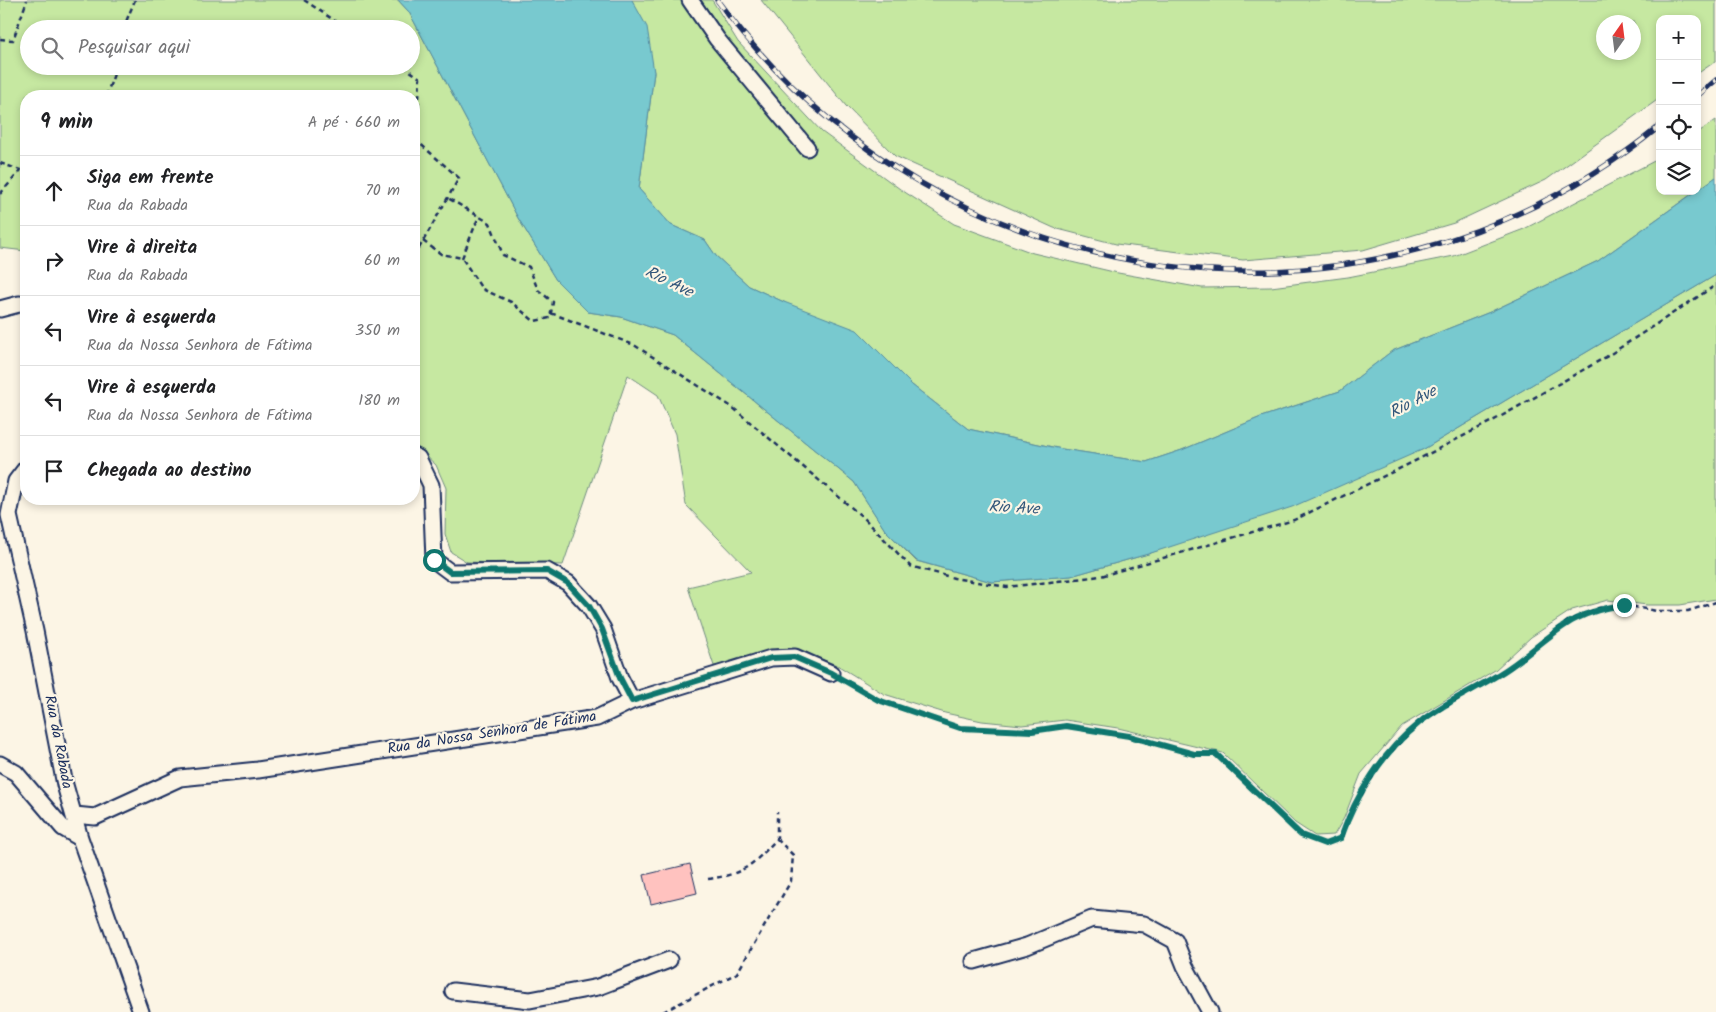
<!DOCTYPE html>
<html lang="pt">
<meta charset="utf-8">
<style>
:root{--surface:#fff;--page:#f2f2f2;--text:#202124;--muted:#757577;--line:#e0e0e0}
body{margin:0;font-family:Kalam,sans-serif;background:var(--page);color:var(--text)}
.controls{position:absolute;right:15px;top:15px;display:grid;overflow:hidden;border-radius:10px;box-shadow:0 2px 8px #0003}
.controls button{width:45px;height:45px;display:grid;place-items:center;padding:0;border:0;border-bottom:1px solid var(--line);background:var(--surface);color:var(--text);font:25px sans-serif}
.compass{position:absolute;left:1596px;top:15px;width:45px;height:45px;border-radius:50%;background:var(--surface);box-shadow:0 2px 8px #0003;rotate:14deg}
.stop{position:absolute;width:15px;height:15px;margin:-11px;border:4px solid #0f766e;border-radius:50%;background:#fff}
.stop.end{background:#0f766e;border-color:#fff;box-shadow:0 1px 5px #0008}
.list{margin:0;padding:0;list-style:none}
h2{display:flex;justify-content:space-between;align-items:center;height:65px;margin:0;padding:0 20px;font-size:21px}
h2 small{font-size:16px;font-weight:400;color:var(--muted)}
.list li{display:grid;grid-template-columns:32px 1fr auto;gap:15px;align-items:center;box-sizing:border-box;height:70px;padding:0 20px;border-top:1px solid var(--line)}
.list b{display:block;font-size:19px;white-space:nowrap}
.list p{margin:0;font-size:16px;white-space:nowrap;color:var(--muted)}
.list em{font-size:16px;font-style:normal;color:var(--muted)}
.icon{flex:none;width:28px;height:28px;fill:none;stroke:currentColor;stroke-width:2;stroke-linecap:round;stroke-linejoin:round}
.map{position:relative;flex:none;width:1716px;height:1012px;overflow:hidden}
.search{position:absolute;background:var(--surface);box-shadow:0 2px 8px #0003;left:20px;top:20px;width:400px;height:55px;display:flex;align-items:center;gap:12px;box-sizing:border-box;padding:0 18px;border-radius:28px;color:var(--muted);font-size:19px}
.panel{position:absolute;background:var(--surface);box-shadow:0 2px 8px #0003;left:20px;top:90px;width:400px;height:415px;border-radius:20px}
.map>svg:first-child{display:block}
.green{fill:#c6e8a1;stroke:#708c80;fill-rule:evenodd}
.water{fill:#78c9cf;stroke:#538ba2}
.building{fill:#ffc2bf;stroke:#1b2f5e}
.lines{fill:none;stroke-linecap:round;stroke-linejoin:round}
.minor-casing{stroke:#1b2f5e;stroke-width:19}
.path{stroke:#1b2f5e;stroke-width:2.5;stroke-dasharray:5 4;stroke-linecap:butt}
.minor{stroke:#fcf5e5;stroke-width:15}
.rail-casing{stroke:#1b2f5e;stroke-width:5.5}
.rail{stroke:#fcf5e5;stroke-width:4;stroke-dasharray:11;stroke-linecap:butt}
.route{stroke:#0f766e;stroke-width:6}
.labels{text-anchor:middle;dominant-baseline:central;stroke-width:4.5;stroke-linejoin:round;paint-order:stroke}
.street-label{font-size:15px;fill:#1b2f5e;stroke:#fcf5e5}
.water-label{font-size:16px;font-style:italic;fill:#32567a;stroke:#fcf5e5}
</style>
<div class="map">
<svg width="1716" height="1012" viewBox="0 0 1716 1012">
<rect width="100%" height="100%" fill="#fcf5e5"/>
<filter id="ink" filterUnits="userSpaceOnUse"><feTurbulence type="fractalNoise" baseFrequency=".02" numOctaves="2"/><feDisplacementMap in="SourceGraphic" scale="10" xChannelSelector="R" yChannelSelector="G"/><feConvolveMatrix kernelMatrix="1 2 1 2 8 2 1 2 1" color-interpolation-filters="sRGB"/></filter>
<g filter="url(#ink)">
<!-- green -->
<path class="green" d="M0 0H398L409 12 518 218 556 280 588 312 621 317 673 335 854 482 885 530 916 561 992 582 1071 576 1148 554 1424 449 1716 275V599L1680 605H1647L1608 600 1572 610 1531 637 1495 670 1402 726 1361 774 1344 818 1334 835 1315 836 1295 823 1223 753 1118 728 1065 720 1022 725 982 721 945 713 884 694 837 665 800 652 714 666 688 587 751 572 686 505 675 434 658 395 628 375 563 565 467 562 451 552 445 534 446 488 436 465 414 445V96H26V251L0 248ZM29 29H411V66H29Z
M632 0H687L810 153 815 146 751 73 701 0H712L738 42 822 132 900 189 954 224 1033 253 1118 273 1202 288 1271 287 1348 277 1454 256 1524 229 1660 158V191H1696L1598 261 1490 312 1392 351 1340 391 1261 417 1182 450 1146 462 1062 449 968 429 912 385 784 302 749 286 716 256 705 240 671 225 639 189 654 72Z
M761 0H1716V61L1697 74V19H1660V98L1546 180 1454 223 1363 250 1243 260 1116 244 1054 228 895 156 846 106ZM1604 22H1634V52H1604Z
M1716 120V177L1697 191V133Z"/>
<!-- water -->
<path class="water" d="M398 0H632L647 27 654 72 639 189 671 225 705 240 716 256 749 286 784 302 857 330 912 385 968 429 1062 449 1146 462 1182 450 1261 417 1340 391 1392 351 1490 312 1598 261 1716 177V275L1424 449 1292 507 1148 554 1071 576 992 582 917 561 885 530 854 482 673 335 621 317 588 312 556 280 518 218 409 12Z"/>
<!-- building -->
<path class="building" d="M690 864 697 893 651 904 644 875Z"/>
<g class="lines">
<!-- minor casing -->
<g class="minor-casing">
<path id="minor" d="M690 0 717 39 807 148
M0 309 19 304H26
M414 456 418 458 431 485 434 560 450 572 547 571 568 583 589 606 603 629 620 678 632 701
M26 468 16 481 9 515 35 631 65 785 80 838 141 1012
M0 764 16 773 63 828 80 838
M75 815 95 817 180 778 258 770 597 718 632 701 771 658 795 657 831 673
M974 961 1027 946 1092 919 1144 924 1175 941 1185 966 1210 1012
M453 991 530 1000 598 987 669 960"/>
</g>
<!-- path -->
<path class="path" d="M304 0 347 29
M123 29 135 0
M0 39 13 40 27 0
M403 66 420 78 417 141 459 178 414 257
M106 96 117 66
M0 163 26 172
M0 194 21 170
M423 241 441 254 462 258 482 289 511 302 534 321 550 318 553 302 538 290 529 267 503 255 490 223 448 198
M462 258 479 216
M551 313 634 345 732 407 865 519 910 566 954 578 1007 587 1101 576 1294 520 1413 462 1498 418 1606 357 1716 285
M843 680 878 700 960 728 1032 731 1066 726 1129 736 1194 754H1216L1301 835 1325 844 1341 838 1349 815 1382 761 1419 722 1511 667 1568 621 1599 608 1624 605 1657 611H1688L1716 602
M708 879C745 874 752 865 777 839V812
M663 1012 737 973 791 881 793 855 777 839"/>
<!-- minor -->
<use href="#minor" class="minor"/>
<!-- rail casing -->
<g class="rail-casing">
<path id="rail" d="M717 0C938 302 1367 363 1660 126
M1697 96 1716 80"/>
</g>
<!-- rail -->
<use href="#rail" class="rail"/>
</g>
</g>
<g class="lines" filter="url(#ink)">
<!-- route -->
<path class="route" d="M434 560 450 572 547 571 568 583 589 606 602 629 620 678 632 701 771 658 794 657 831 673 878 700 960 728 1032 731 1066 726 1129 736 1194 754H1216L1301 835 1325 844 1341 838C1356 794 1383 752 1419 723 1445 701 1482 687 1510 667 1554 636 1567 612 1624 605"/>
</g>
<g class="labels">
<!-- street labels -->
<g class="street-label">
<text transform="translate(492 733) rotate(-9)">Rua da Nossa Senhora de Fátima</text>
<text transform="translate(58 742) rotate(79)">Rua da Rabada</text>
</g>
<!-- water labels -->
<g class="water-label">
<text transform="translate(669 282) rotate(26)">Rio Ave</text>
<text transform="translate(1413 402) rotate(-28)">Rio Ave</text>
<text transform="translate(1014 508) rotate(3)">Rio Ave</text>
</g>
</g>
</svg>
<div class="controls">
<button>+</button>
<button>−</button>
<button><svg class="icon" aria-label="locate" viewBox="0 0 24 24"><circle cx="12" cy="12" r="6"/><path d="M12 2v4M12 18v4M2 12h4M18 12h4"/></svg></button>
<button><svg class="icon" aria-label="layers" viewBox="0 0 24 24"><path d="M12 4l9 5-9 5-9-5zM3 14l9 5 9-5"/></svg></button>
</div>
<svg class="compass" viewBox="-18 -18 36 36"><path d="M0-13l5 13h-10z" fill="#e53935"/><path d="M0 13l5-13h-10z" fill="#757577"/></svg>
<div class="stop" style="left:434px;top:560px"></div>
<div class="stop end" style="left:1624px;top:605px"></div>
<div class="search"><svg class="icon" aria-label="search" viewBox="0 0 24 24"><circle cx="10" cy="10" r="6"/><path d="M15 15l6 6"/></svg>Pesquisar aqui</div>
<section class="panel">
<h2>9 min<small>A pé · 660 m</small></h2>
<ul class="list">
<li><svg class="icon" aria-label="ahead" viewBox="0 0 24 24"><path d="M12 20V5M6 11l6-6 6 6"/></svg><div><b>Siga em frente</b><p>Rua da Rabada</p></div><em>70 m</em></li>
<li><svg class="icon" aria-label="right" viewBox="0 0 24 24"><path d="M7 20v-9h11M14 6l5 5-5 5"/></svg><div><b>Vire à direita</b><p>Rua da Rabada</p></div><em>60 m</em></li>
<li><svg class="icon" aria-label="left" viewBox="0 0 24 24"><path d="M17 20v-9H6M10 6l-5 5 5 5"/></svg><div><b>Vire à esquerda</b><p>Rua da Nossa Senhora de Fátima</p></div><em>350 m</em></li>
<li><svg class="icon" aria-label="left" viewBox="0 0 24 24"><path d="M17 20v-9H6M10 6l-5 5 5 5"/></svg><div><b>Vire à esquerda</b><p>Rua da Nossa Senhora de Fátima</p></div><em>180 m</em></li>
<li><svg class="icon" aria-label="arrive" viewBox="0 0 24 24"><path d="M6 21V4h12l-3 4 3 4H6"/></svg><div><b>Chegada ao destino</b></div></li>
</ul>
</section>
</div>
